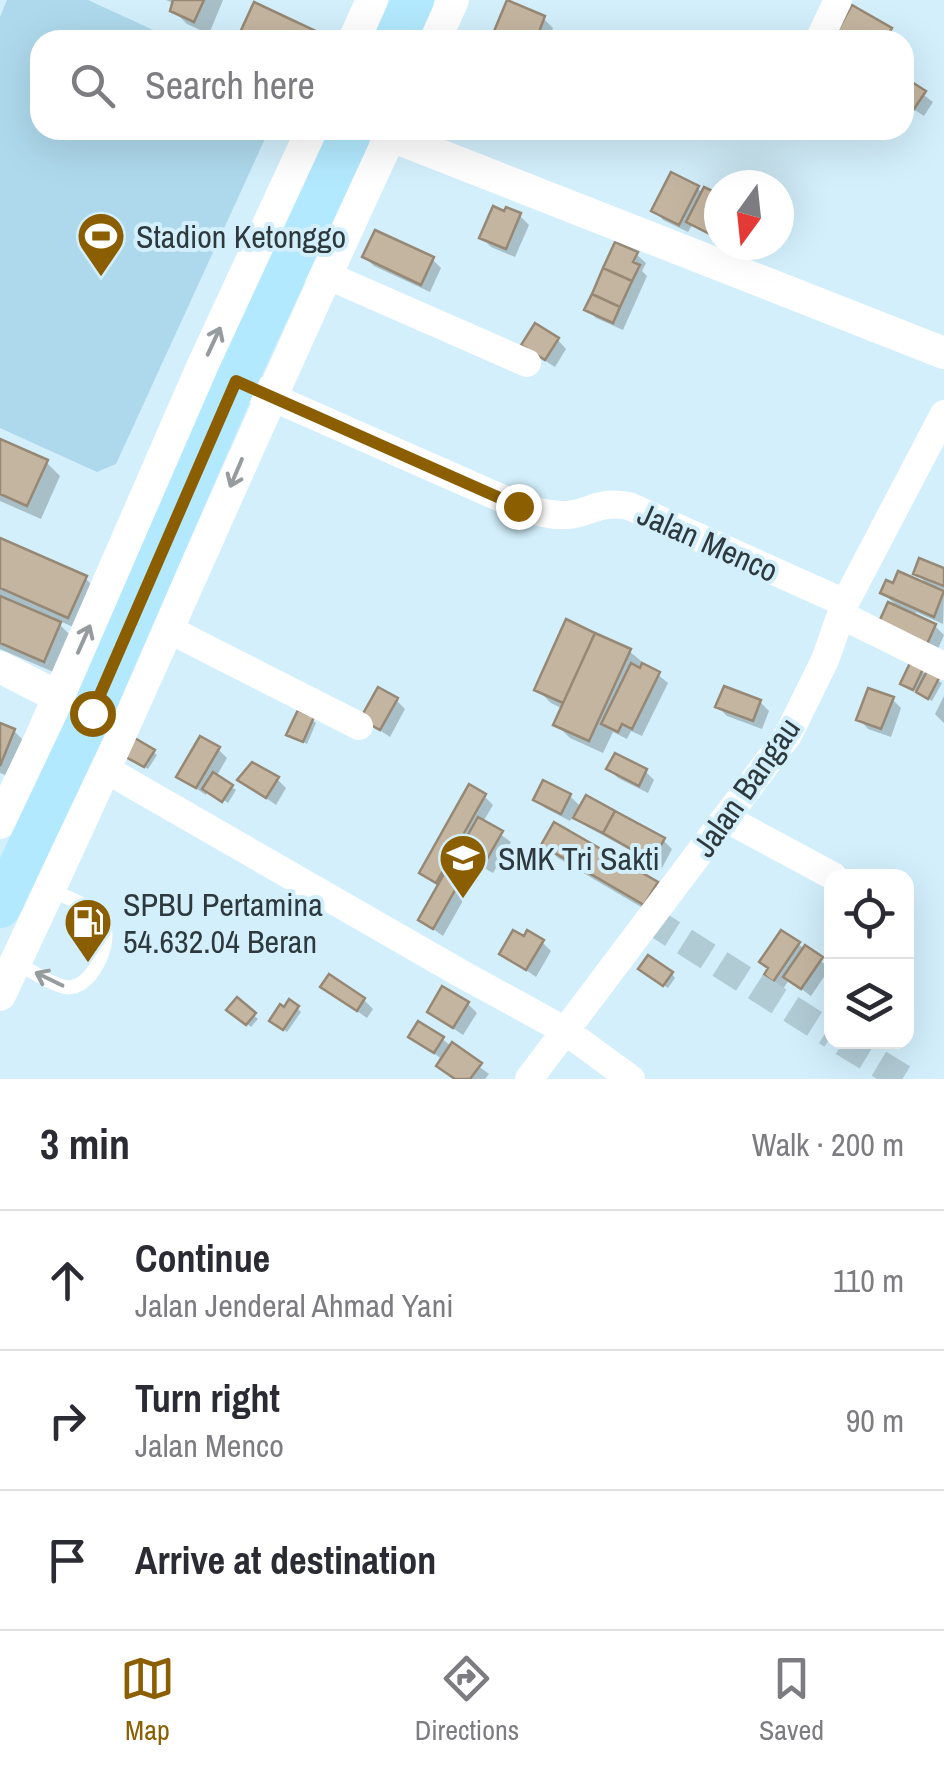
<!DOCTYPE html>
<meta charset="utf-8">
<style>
:root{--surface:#fff;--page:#f7f7f7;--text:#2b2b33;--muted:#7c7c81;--line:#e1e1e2;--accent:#8b5f01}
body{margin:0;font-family:"Archivo Narrow",sans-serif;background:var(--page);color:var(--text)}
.controls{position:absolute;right:30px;bottom:30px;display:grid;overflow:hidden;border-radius:20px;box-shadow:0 10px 40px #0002}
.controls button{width:90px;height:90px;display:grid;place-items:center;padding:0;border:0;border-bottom:2px solid var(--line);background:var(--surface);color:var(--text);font:50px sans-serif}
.compass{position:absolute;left:704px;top:170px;width:90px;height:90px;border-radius:50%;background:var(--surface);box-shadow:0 10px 40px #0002;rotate:195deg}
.stop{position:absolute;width:30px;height:30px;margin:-22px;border:8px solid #8b5f01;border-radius:50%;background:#fff}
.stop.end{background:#8b5f01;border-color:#fff;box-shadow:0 2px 10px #0008}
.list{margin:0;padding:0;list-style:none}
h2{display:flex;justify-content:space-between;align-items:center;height:130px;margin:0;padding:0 40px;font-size:42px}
h2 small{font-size:32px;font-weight:400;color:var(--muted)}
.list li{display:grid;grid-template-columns:65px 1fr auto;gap:30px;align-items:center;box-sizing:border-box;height:140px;padding:0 40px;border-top:2px solid var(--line)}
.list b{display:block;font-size:38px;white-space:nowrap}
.list p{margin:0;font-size:32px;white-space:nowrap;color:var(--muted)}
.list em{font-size:32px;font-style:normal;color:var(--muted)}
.icon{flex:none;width:55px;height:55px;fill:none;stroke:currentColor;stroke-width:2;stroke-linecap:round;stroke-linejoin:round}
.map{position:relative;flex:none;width:944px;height:1079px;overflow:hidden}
.search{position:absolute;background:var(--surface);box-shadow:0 10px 40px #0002;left:30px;right:30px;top:30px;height:110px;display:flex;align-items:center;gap:25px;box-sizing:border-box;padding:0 35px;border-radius:30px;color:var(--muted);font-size:38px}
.sheet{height:550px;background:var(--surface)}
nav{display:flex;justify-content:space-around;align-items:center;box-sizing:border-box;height:140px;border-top:2px solid var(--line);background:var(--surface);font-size:28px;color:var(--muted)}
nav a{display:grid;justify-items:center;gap:5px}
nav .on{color:var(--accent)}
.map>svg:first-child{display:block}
.green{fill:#aed9ec}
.shadow{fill:#0003}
.building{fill:#c4b5a0;stroke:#968874;stroke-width:2.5}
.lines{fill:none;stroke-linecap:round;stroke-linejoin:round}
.minor-tunnel{stroke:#b1cbd5;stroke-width:28;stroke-dasharray:28 14;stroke-linecap:butt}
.service{stroke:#fff;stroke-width:14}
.minor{stroke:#fff;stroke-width:28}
.tertiary{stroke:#fff;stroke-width:32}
.primary{stroke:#b3e9fe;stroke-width:42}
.oneway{stroke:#969c9e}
.route{stroke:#8b5f01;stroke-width:12}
.labels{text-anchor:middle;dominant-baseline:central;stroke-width:8;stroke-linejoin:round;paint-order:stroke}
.poi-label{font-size:32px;fill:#2e393e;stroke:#d2effb;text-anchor:start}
.street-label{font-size:32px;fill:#2e393e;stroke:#d2effb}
</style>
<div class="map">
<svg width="944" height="1079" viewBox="0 0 944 1079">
<rect width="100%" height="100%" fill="#d2effb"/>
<!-- green -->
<path class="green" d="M7 0H88L175 40H40V130H269L116 464 97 472 0 428V17Z"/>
<!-- shadow -->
<path class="shadow" d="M166 0H223L209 34 187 24 173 10 175 4Z
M544 19 553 28 548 40H499L495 35Z
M841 29 891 30 900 39 853 40Z
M317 34 323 40 240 38Z
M904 71 908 75 905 81 933 102 924 116 904 103Z
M697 188 704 194 719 197 717 240 692 225 688 232 663 220 654 210Z
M520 216 529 225 515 257 491 247 482 238Z
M636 254 646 263 642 271 647 276 623 330 596 318 587 309Z
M365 257 432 259 441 268 430 292 374 266Z
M558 340 566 349 555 367 533 353Z
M0 442 46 462 60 476 41 519 0 501Z
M0 541 85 578 99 592 82 631 53 618 73 638 58 674 0 649V599L6 602 0 595Z
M944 570V590L936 586 944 594 943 624 916 612 914 617 935 626 944 635 937 651 891 631 900 609 883 593 931 588 916 573Z
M568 622 629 651 668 683 642 736 631 731 627 739 613 732 603 753 570 738 556 724 563 709 551 703 537 689Z
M921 671 942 683 932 701 903 684Z
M944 696V723L935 714Z
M892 699 901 708 891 737 868 729 859 719Z
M396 700 405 709 390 737 363 719Z
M760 702 769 711 762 729 727 716 718 707Z
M312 720 316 723 307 744 289 734Z
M0 726 14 731 23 740 8 776 0 773Z
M218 749 227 758 216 777 236 790 228 803 207 789 206 795 179 777Z
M153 752 157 755 148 769 129 758Z
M609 769 645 771 654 780 648 793 618 778Z
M277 779 286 788 276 805 240 780Z
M484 796 493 805 483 822 511 842 493 873 482 867 443 936 421 920 440 887 422 873Z
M570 796 582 808 663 840 672 849 662 868 586 826 574 814 570 821 545 808 536 799Z
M544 844 656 884 670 898 658 917 558 858Z
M542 942 551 951 536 977 502 953Z
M798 944 830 968 811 996 789 980 783 989 767 975Z
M645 973 672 974 675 978 668 988Z
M323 987 364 1000 373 1009 367 1018Z
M237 1000 258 1019 251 1027 230 1009Z
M468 1004 477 1013 463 1035 430 1012Z
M297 1008 301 1012 287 1032 276 1024Z
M411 1036 442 1039 489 1074 485 1079H455L439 1065 443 1060Z"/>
<!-- building -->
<path class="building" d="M173 0H204L194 22 170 11Z
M507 0 545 16 536 40H503L492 36Z
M254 2 318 32 314 40 237 39Z
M852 5 892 28 885 40H855L838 30Z
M904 77 926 91 914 109 904 102Z
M671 172 699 186 679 225 651 211Z
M704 187 719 194V211L708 233 686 222Z
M493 206 504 211 506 207 521 213 506 249 479 238Z
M375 230 434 257 421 285 362 257Z
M615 242 638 252 633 262 640 265 632 281 603 268Z
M603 268 632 281 620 307 592 294Z
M592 294 620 307 613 323 584 310Z
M535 323 559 338 545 360 521 345Z
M0 439 48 460 27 506 0 494Z
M0 538 87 576 68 618 0 588Z
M919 558 944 568V586L913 574Z
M898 571 944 591 934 617 880 593 886 580 893 583Z
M0 596 61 622 44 662 0 643Z
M888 602 936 624 927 644 879 622Z
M566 619 595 633 563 703 534 690Z
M595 633 631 649 589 741 553 725Z
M631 663 640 668 642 663 660 672 632 729 622 724 618 732 601 724Z
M910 663 923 669 913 690 900 684Z
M927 671 939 678 928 699 916 692Z
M724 686 761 700 753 721 715 707Z
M378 687 398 698 380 730 360 719Z
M868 688 894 697 881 729 856 720Z
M298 710 314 717 303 742 286 735Z
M0 723 15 729 0 766Z
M200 736 220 747 196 788 176 777Z
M133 737 155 750 144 767 122 755Z
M615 753 647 769 639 786 606 769Z
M252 762 279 777 266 798 237 780Z
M213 772 233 785 222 802 202 789Z
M543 780 571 794 561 814 533 800Z
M469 784 486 794 436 883 419 873Z
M586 795 615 811 603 833 573 818Z
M615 811 665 838 652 861 603 833Z
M478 817 503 831 483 866 458 852Z
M554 822 658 882 644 905 541 845Z
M457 851 472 860 433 929 418 920Z
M513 930 524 936 527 930 544 940 526 970 499 954Z
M781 930 800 942 773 982 764 975 768 968 759 962Z
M805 945 823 957 801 989 783 977Z
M648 955 673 972 663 986 638 969Z
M329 974 365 998 357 1011 320 987Z
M442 986 469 1002 453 1028 427 1012Z
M237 997 256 1013 246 1025 226 1010Z
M289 999 299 1006 283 1030 269 1021 280 1004 284 1007Z
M418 1021 444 1037 434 1053 408 1037Z
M452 1042 482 1063 470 1079H455L436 1066Z"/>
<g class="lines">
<!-- minor-tunnel -->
<path class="minor-tunnel" d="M649 919 832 1035
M843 1042 904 1079"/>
<!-- service -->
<path class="service" d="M16 963C31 970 49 984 65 987 91 992 113 942 103 923 94 905 67 898 50 890"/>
<!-- minor -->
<path class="minor" d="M820 38 838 0
M308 267 527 363
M251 388 519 506C534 511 550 516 566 515 591 514 596 500 629 506L845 603
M841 615 944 666
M168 629 359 726
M107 770 460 973 564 1030 631 1079
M727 819 833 876
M529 1079 788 735 825 660 845 603 944 414"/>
<!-- tertiary -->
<path class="tertiary" d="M354 40 372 0
M435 40 453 0
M376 130 944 353
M0 667 76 706
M0 823 41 737 203 365 312 130
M0 995C136 709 259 417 393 130"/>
<!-- primary -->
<path class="primary" d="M395 40 413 0
M0 907 92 713 236 381 352 130"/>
</g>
<!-- one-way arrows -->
<defs><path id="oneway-shaft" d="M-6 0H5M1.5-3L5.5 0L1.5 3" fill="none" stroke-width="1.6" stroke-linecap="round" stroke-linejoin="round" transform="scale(2.5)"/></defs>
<g class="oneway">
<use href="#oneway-shaft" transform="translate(214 341) rotate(-65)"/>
<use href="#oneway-shaft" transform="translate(236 473) rotate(113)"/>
<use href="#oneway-shaft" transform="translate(84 639) rotate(-66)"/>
<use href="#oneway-shaft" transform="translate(49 979) rotate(-154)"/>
</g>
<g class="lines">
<!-- route -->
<path class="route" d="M92 713 236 381 518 506"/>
</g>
<!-- icons -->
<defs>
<g id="stadium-pin" transform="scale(2.5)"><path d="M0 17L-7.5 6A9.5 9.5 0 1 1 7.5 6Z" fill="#8b5f01" stroke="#d2effb"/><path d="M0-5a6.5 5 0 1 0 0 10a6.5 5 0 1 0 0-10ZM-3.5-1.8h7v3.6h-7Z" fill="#fff"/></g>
<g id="school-pin" transform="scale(2.5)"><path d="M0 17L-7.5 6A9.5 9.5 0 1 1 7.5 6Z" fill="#8b5f01" stroke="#d2effb"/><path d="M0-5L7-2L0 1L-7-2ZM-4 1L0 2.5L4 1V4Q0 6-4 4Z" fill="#fff"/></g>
<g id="fuel-pin" transform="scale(2.5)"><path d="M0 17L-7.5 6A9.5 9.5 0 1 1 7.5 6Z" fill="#8b5f01" stroke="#d2effb"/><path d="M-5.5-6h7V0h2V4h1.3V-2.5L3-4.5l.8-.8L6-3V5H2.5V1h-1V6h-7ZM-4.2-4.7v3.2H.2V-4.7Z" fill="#fff"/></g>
</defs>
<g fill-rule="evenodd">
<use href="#stadium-pin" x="101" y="236"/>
<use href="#school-pin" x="463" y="858"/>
<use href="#fuel-pin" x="88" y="922"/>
</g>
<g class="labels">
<!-- poi labels -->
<g class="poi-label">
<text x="136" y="236">Stadion Ketonggo</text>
<text x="498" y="858">SMK Tri Sakti</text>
<text x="123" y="904">SPBU Pertamina<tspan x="123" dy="37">54.632.04 Beran</tspan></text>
</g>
<!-- street labels -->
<g class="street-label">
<text transform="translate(708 542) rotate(24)">Jalan Menco</text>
<text transform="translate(746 787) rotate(-55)">Jalan Bangau</text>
</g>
</g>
</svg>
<div class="controls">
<button><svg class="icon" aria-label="locate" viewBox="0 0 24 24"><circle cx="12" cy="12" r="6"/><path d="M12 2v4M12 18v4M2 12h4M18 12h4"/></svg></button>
<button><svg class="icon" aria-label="layers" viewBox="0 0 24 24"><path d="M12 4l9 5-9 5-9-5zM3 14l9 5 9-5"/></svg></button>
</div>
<svg class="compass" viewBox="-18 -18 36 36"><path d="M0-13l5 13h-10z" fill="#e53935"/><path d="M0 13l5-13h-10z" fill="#7c7c81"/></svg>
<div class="stop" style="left:92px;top:713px"></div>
<div class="stop end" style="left:518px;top:506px"></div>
<div class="search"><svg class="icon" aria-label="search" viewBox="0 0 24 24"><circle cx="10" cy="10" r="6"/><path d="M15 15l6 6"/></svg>Search here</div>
</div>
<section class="sheet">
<h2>3 min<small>Walk · 200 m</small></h2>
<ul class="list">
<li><svg class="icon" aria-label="ahead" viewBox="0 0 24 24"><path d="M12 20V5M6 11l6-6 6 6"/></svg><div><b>Continue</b><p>Jalan Jenderal Ahmad Yani</p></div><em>110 m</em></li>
<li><svg class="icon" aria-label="right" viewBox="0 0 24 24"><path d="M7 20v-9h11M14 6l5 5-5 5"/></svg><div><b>Turn right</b><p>Jalan Menco</p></div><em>90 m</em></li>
<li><svg class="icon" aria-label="arrive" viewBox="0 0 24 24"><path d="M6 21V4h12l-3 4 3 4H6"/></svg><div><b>Arrive at destination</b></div></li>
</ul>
</section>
<nav>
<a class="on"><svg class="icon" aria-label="map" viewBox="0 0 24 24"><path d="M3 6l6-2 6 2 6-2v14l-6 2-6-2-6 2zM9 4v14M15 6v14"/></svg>Map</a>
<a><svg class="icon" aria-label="directions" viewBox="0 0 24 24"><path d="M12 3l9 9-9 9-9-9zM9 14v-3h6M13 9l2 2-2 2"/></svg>Directions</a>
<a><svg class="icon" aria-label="saved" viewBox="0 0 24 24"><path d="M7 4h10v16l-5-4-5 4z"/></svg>Saved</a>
</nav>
